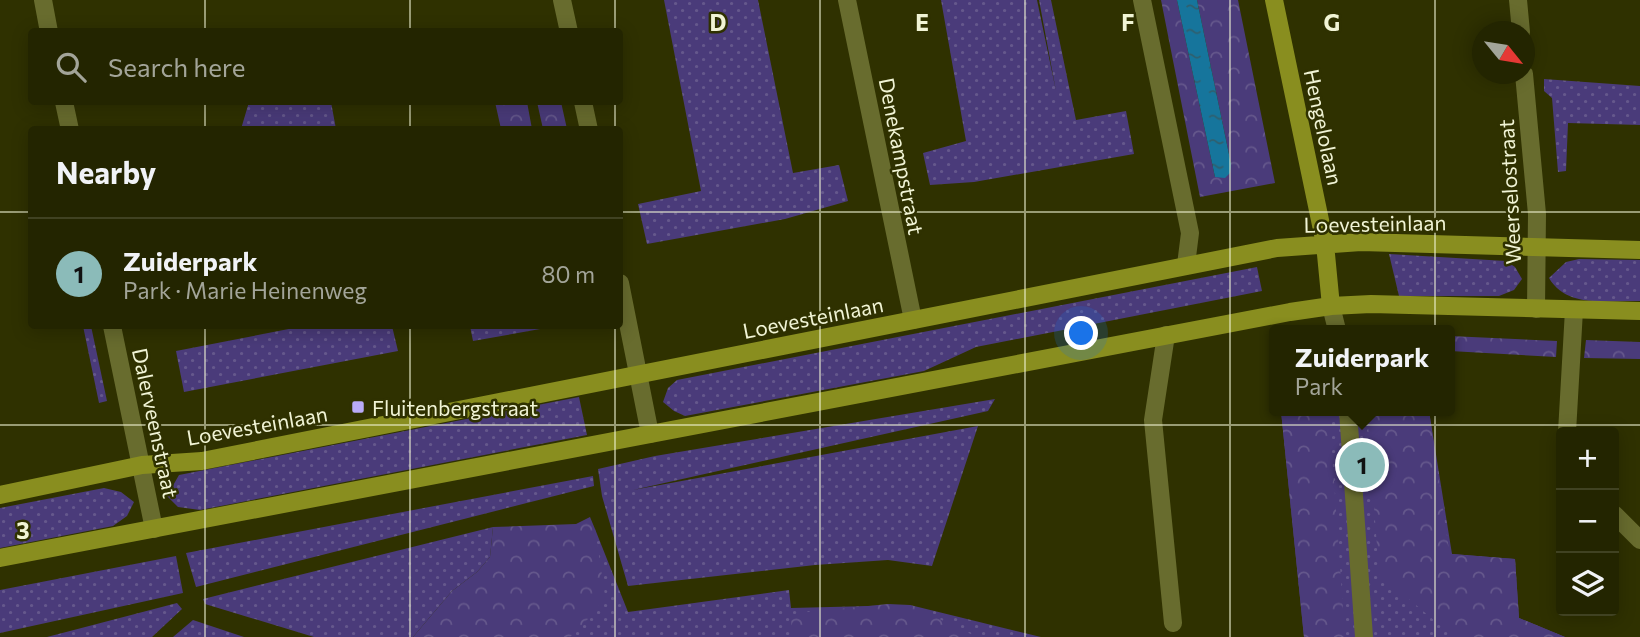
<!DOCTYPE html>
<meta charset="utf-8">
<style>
:root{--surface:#232500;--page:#2b2d0a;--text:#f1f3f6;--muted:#a3a599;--line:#404222;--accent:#8bbbb9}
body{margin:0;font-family:Commissioner,sans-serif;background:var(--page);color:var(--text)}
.controls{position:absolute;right:21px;bottom:21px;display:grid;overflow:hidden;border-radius:7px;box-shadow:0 4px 18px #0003}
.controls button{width:63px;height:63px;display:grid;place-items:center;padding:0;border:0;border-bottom:2px solid var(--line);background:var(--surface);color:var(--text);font:35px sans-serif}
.compass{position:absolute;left:1472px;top:21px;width:63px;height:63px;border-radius:50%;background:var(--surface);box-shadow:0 4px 18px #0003;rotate:120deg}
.you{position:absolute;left:1082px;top:334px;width:24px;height:24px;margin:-18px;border:5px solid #fff;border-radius:50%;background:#1a73e8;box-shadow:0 0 0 10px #1a73e833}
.badge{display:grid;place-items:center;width:46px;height:46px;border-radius:50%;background:var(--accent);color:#111;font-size:23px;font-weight:700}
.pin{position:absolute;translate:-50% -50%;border:4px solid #fff;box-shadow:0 2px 7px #0006}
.popup{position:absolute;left:1269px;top:325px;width:186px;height:91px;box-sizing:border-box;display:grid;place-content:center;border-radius:7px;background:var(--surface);filter:drop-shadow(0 2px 5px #0005);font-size:23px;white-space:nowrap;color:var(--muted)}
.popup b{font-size:26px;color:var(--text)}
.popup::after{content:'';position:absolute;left:50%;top:100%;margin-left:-14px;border:14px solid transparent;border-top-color:var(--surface)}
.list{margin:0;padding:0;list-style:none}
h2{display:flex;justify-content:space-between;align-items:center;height:91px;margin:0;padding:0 28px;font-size:30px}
h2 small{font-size:23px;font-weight:400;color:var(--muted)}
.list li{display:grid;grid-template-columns:46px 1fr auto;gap:21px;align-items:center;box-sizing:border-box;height:112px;padding:0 28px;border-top:2px solid var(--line)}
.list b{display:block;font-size:26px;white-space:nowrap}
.list p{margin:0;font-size:23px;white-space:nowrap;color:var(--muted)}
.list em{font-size:23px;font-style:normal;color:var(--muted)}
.icon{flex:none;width:38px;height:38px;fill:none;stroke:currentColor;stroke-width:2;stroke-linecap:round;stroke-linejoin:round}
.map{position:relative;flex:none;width:1640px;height:637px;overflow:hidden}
.search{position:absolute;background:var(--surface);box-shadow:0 4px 18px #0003;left:28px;top:28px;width:595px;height:77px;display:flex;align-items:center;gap:18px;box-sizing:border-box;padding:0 24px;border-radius:7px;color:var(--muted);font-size:26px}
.panel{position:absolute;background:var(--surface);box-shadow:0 4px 18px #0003;left:28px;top:126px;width:595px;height:203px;border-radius:7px}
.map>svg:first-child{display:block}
.grass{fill:url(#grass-dots)}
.forest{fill:url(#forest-crowns)}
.water{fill:url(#water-ripples)}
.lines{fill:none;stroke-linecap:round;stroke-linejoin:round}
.street{stroke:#686c2e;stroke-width:18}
.secondary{stroke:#898e1f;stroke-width:18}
.grid{fill:none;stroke:#f1f4d5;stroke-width:2;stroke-opacity:0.55}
.poi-dot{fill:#b9abf7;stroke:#2f3100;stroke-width:2.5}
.labels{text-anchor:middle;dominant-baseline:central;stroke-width:5;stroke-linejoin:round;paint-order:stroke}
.street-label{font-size:21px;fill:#f1f4d5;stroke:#2f3100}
.poi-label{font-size:21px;fill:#f1f4d5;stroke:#2f3100;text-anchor:start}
.grid-label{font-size:23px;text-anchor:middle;font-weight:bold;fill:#f1f4d5;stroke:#2f3100;stroke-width:5;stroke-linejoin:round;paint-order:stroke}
</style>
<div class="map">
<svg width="1640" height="637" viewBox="0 0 1640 637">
<defs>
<pattern id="grass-dots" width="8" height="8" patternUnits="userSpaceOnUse" patternTransform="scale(1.75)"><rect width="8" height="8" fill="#4a3b7a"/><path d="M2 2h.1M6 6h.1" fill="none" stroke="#65588c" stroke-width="1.8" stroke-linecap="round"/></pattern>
<pattern id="forest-crowns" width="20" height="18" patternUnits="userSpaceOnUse" patternTransform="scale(1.75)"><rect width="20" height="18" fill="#4a3b7a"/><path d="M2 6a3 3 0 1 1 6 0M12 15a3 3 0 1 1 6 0" fill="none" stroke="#65588c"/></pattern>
<pattern id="water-ripples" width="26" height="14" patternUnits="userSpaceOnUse" patternTransform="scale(1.75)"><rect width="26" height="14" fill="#16759c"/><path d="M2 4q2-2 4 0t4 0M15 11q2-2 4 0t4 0" fill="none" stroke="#2f5f6e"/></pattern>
</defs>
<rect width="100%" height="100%" fill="#2f3100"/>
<!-- grass -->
<path class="grass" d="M664 0H758L793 173 839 165 848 201 785 219 647 244 638 204 701 191Z
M941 0H1037L1056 91 1039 0H1051L1076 120 1126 111 1134 154 974 182 930 185 923 153 966 141Z
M1544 79 1640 86V125L1568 123 1566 171 1558 172 1552 98 1544 91Z
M249 102H331L336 129H241Z
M1389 254 1506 261 1515 267 1522 279 1514 290 1499 296H1399Z
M1579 259 1640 260V301C1609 300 1567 309 1549 278L1566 262Z
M1257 267 1262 291 976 347 924 371 685 416 674 411 663 402 668 388 677 380Z
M83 326H91L107 401 99 403Z
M304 326H392L398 351 184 392 176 351Z
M470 326H557L473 341Z
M579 397 587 435 200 510 178 507 167 496 179 475Z
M995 399 988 411 633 490 978 426 932 566 888 560 815 565 628 586 602 496 598 469 655 456Z
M1281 411H1429L1452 554 1515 559 1519 618 1565 637H1304Z
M593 476 594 486 196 587 186 553Z
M104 488 121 492 134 502 127 516 113 526 0 548V508Z
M493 527 490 557 477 572 452 591 413 637H314L205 604 203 599Z
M595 529 628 612 789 590 791 608 910 605 1041 637H428Z
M176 556 183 593 0 633V590Z
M177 603 182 609 152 637H47Z
M193 620 244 637H173Z"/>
<!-- forest -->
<path class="forest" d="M1161 0H1177L1215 177 1231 164 1197 0H1238L1275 183 1200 197Z
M495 102H527L532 129H501Z
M537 102H561L567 129H543Z
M1450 336 1557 341 1556 357 1450 351Z
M1586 340 1640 342V359L1584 358Z
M1281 411H1329L1345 637H1304Z
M1367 411H1429L1449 550 1452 554 1515 559 1519 618 1565 637H1454L1379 574Z
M590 517 595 529 605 596 589 618 570 637H413L452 591 477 572 490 557 493 527 576 524Z
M888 604 910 605 977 637H792L791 617 798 613Z"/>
<!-- water -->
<path class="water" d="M1177 0H1197L1231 164 1230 173 1225 178 1215 177Z"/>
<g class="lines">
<!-- street -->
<path class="street" d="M43 0 49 32
M562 0 569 32
M847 0 913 320
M1142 0 1190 233 1186 265
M1518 0 1521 32
M1524 74 1537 214 1536 309
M64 102 70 130
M583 102 589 130
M620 283 650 434
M1331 306 1337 330
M112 326 154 529
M1166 335 1153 420 1173 623
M1348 411 1364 637
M1567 432 1574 310
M1614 514 1640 540"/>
<!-- secondary -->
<path class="secondary" d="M1274 0 1325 244 1331 306
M0 495 142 465 202 461 1277 248 1361 242 1640 250
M0 558 1290 312 1331 306 1371 304 1640 311"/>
</g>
<!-- grid -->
<path class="grid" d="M205 0V32M410 0V32M615 0V32M820 0V637M1025 0V637M1230 0V637M1435 0V637M205 102V130M410 102V130M615 102V130M0 212H32M620 212H1640M205 326V637M410 326V637M615 326V637M0 425H1640"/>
<!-- markers -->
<rect class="poi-dot" x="351" y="400" width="14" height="14" rx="3.5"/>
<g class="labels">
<!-- street labels -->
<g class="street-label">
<text transform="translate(1324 127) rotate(78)">Hengelolaan</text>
<text transform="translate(902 156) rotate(79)">Denekampstraat</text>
<text transform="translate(1509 192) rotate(-93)">Weerselostraat</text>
<text transform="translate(1375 223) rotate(-1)">Loevesteinlaan</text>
<text transform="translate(813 317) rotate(-11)">Loevesteinlaan</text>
<text transform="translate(156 423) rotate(78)">Dalerveenstraat</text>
<text transform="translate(257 425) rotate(-10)">Loevesteinlaan</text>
</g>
<!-- poi labels -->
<g class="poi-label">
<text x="372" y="407">Fluitenbergstraat</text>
</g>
</g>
<g class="grid-label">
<text x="718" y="31">D</text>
<text x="922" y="31">E</text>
<text x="1128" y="31">F</text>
<text x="1332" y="31">G</text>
<text x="23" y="539">3</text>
</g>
</svg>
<div class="controls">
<button>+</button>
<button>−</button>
<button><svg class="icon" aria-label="layers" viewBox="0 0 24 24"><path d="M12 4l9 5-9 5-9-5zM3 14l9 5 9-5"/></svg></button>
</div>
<svg class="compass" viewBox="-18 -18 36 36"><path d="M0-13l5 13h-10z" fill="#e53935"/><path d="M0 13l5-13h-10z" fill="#a3a599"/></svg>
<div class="you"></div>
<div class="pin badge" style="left:1362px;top:465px">1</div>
<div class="popup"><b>Zuiderpark</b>Park</div>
<div class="search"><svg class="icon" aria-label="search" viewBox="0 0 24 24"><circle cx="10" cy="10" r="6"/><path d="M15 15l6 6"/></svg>Search here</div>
<section class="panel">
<h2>Nearby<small></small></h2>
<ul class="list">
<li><span class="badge">1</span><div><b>Zuiderpark</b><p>Park · Marie Heinenweg</p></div><em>80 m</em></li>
</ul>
</section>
</div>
